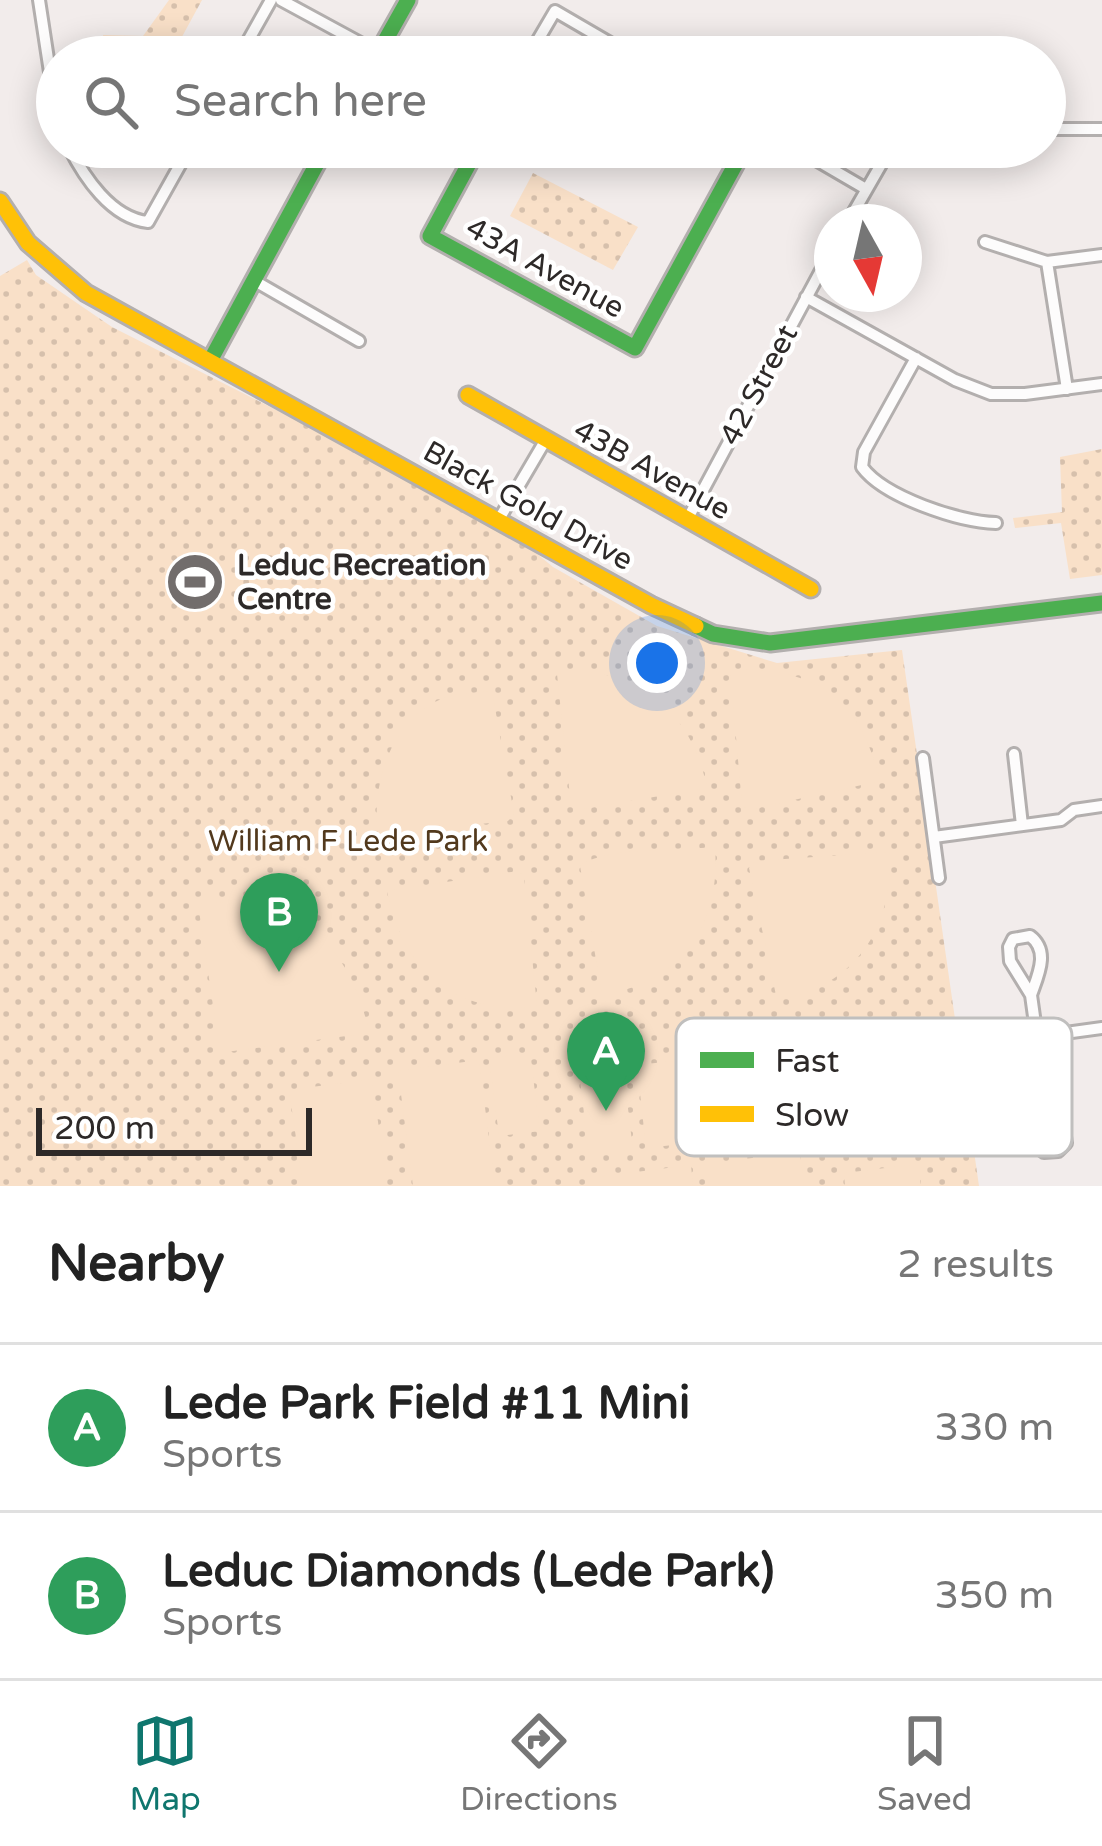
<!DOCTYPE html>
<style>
:root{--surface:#fff;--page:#f6f6f6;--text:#222;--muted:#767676;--line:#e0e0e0;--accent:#0f766e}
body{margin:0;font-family:"Varela Round",sans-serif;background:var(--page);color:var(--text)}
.compass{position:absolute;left:814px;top:204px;width:108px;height:108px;border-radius:50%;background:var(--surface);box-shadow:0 6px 30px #0003;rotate:172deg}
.scale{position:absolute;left:36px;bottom:30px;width:276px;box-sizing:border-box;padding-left:12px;border:6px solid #2d2928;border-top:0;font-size:33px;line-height:42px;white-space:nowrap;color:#2d2928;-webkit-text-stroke:9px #fff;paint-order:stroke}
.you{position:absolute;left:657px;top:663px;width:42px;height:42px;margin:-30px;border:9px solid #fff;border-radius:50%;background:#1a73e8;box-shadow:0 0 0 18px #1a73e833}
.badge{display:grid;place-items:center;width:78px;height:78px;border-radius:50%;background:var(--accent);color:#fff;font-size:39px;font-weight:700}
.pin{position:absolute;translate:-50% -99px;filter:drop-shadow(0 3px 6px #0008)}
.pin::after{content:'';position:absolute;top:63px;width:42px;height:36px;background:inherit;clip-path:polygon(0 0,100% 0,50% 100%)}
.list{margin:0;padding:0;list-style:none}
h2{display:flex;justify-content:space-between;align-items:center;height:156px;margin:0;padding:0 48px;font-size:51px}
h2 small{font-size:39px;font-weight:400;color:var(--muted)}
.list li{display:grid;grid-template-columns:78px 1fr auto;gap:36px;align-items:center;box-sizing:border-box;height:168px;padding:0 48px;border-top:3px solid var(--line)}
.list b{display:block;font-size:45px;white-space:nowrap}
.list p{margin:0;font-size:39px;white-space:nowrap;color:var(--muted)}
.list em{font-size:39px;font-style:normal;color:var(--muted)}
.icon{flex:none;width:66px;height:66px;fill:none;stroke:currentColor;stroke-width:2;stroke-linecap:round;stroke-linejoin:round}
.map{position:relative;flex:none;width:1102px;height:1186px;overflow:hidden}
.search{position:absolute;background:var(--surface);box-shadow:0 6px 30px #0003;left:36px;right:36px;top:36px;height:132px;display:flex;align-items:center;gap:30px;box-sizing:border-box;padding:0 42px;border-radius:66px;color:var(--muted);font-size:45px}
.sheet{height:492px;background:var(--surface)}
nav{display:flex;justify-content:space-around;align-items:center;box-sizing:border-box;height:168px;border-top:3px solid var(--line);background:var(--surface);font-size:33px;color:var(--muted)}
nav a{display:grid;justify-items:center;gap:6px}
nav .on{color:var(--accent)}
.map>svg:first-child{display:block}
.park{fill:url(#park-dots)}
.pitch{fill:#f9e0c8}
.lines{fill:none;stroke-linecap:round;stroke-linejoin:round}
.street-casing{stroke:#b3afae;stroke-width:16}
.fast-casing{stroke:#b3afae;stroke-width:21}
.slow-casing{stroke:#b3afae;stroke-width:21}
.street{stroke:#fdfcfc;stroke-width:10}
.fast{stroke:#4caf50;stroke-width:15}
.slow{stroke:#ffc107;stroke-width:15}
.labels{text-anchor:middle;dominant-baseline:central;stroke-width:9;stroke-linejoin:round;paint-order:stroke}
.street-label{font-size:30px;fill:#2d2928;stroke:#fff}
.poi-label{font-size:30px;font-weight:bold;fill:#2d2928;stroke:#fff;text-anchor:start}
.park-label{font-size:30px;fill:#52391d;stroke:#fff}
.key{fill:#fff;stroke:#c0bfbe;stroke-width:3}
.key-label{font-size:33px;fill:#2d2928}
</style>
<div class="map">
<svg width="1102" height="1186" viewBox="0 0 1102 1186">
<defs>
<pattern id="park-dots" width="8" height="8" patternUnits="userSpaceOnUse" patternTransform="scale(3)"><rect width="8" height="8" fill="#f9e0c8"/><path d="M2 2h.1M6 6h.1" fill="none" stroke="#d6c0ac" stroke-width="1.8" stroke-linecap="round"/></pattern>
</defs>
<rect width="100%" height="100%" fill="#f2eceb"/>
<!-- park -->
<path class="park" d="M169 0H202L171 57H106L103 35 143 36Z
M533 173 638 227 613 270 510 216Z
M27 260 36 275 112 327 383 464 524 543 553 567 657 626 777 663 902 650 979 1186H0V276Z
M1102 449V575L1070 579 1061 523 1015 528 1013 518 1062 512 1060 457Z"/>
<!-- pitch -->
<path class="pitch" d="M730 669C816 668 860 697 880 781L748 810 742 805Z
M579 671C649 675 694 720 707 788L577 810 571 806 557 674Z
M492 691 514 814 508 821 378 835C371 784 391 718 444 698 459 693 476 693 492 691Z
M715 847C721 925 682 983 602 995L580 866C603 847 683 850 715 847Z
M889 852C895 927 854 988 777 1000L749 868 754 861Z
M518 871 524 876 537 1006C455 1016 402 970 387 891Z
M219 902C305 904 353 951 369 1033L226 1052 219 1046 198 904Z
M774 1050 783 1133 646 1148 637 1065Z
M530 1053 540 1131 499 1136 489 1058Z
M479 1060 495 1186H413L398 1071Z
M623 1067 633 1150 589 1155 579 1072Z
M372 1079 387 1186H303L289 1090Z
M800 1152 804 1186H706L704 1164Z
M918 1164 921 1186H845L844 1173Z
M691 1165 693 1186H597L596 1177Z"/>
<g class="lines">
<!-- street casing -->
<g class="street-casing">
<path id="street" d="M39 0 57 118
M281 0 386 57
M239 57 271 0
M528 57 555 11 634 57
M1045 129H1102
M69 147C84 177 111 218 148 222L190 147
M794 147 866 189
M848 222 891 147
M985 242 1047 262 1102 255
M1047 262 1067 389
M253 280 359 341
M806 297 955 380 991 394H1025L1102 384
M916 358 864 452 862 467C884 497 959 522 996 523
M687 520 832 250
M498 521 545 441
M1014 754 1022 825
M923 758 939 878
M934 837 1061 820 1074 810 1102 806
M1031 995C1038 975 1050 951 1030 936L1013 939 1009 947 1010 961 1031 995 1044 1088 1034 1116V1128L1036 1144 1044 1152 1058 1151 1066 1143 1061 1111 1044 1088
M963 1047 1102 1028"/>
</g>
<!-- fast casing -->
<g class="fast-casing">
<path id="fast" d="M376 57 408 0
M478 147 430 236 635 348 745 147
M210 361 326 147
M696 626 713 634 770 643 1102 603"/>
</g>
<!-- slow casing -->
<g class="slow-casing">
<path id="slow" d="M0 201 28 243 86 293 651 605 696 626
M468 395 811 589"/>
</g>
<!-- street -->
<use href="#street" class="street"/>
<!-- fast -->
<use href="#fast" class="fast"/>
<!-- slow -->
<use href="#slow" class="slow"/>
</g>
<!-- icons -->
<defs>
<g id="stadium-disc" transform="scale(3)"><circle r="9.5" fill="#726d6c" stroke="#fff"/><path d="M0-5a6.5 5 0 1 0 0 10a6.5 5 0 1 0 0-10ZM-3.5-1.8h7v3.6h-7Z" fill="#fff"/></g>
</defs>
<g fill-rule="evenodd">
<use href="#stadium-disc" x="195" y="582"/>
</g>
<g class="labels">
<!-- street labels -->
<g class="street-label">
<text transform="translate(545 268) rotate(29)">43A Avenue</text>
<text transform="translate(759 385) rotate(-62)">42 Street</text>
<text transform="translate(652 470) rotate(29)">43B Avenue</text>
<text transform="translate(528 506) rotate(29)">Black Gold Drive</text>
</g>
<!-- poi labels -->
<g class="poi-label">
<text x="237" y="565">Leduc Recreation<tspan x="237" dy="34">Centre</tspan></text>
</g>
<!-- park labels -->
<g class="park-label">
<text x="348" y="841">William F Lede Park</text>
</g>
</g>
<!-- legend -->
<rect x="676" y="1018" width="396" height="138" rx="18" class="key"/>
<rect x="700" y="1052" width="54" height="16" fill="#4caf50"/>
<rect x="700" y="1106" width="54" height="16" fill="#ffc107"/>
<g class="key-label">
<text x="775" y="1072">Fast</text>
<text x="775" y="1126">Slow</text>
</g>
</svg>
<svg class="compass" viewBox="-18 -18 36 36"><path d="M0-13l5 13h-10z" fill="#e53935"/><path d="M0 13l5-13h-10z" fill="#767676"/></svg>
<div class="scale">200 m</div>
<div class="you"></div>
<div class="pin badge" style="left:606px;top:1111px;background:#2e9e5b">A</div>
<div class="pin badge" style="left:279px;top:972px;background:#2e9e5b">B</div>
<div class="search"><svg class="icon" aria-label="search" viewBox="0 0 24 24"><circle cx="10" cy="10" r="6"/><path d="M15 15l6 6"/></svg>Search here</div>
</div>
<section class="sheet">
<h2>Nearby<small>2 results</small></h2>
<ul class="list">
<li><span class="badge" style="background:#2e9e5b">A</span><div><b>Lede Park Field #11 Mini</b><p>Sports</p></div><em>330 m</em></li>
<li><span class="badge" style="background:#2e9e5b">B</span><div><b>Leduc Diamonds (Lede Park)</b><p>Sports</p></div><em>350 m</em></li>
</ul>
</section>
<nav>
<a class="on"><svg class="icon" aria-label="map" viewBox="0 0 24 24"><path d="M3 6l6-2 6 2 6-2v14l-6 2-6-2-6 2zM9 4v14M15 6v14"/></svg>Map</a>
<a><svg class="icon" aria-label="directions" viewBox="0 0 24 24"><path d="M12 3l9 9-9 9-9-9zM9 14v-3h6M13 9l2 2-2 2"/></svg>Directions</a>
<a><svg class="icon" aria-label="saved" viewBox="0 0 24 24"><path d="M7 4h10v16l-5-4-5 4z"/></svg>Saved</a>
</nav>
